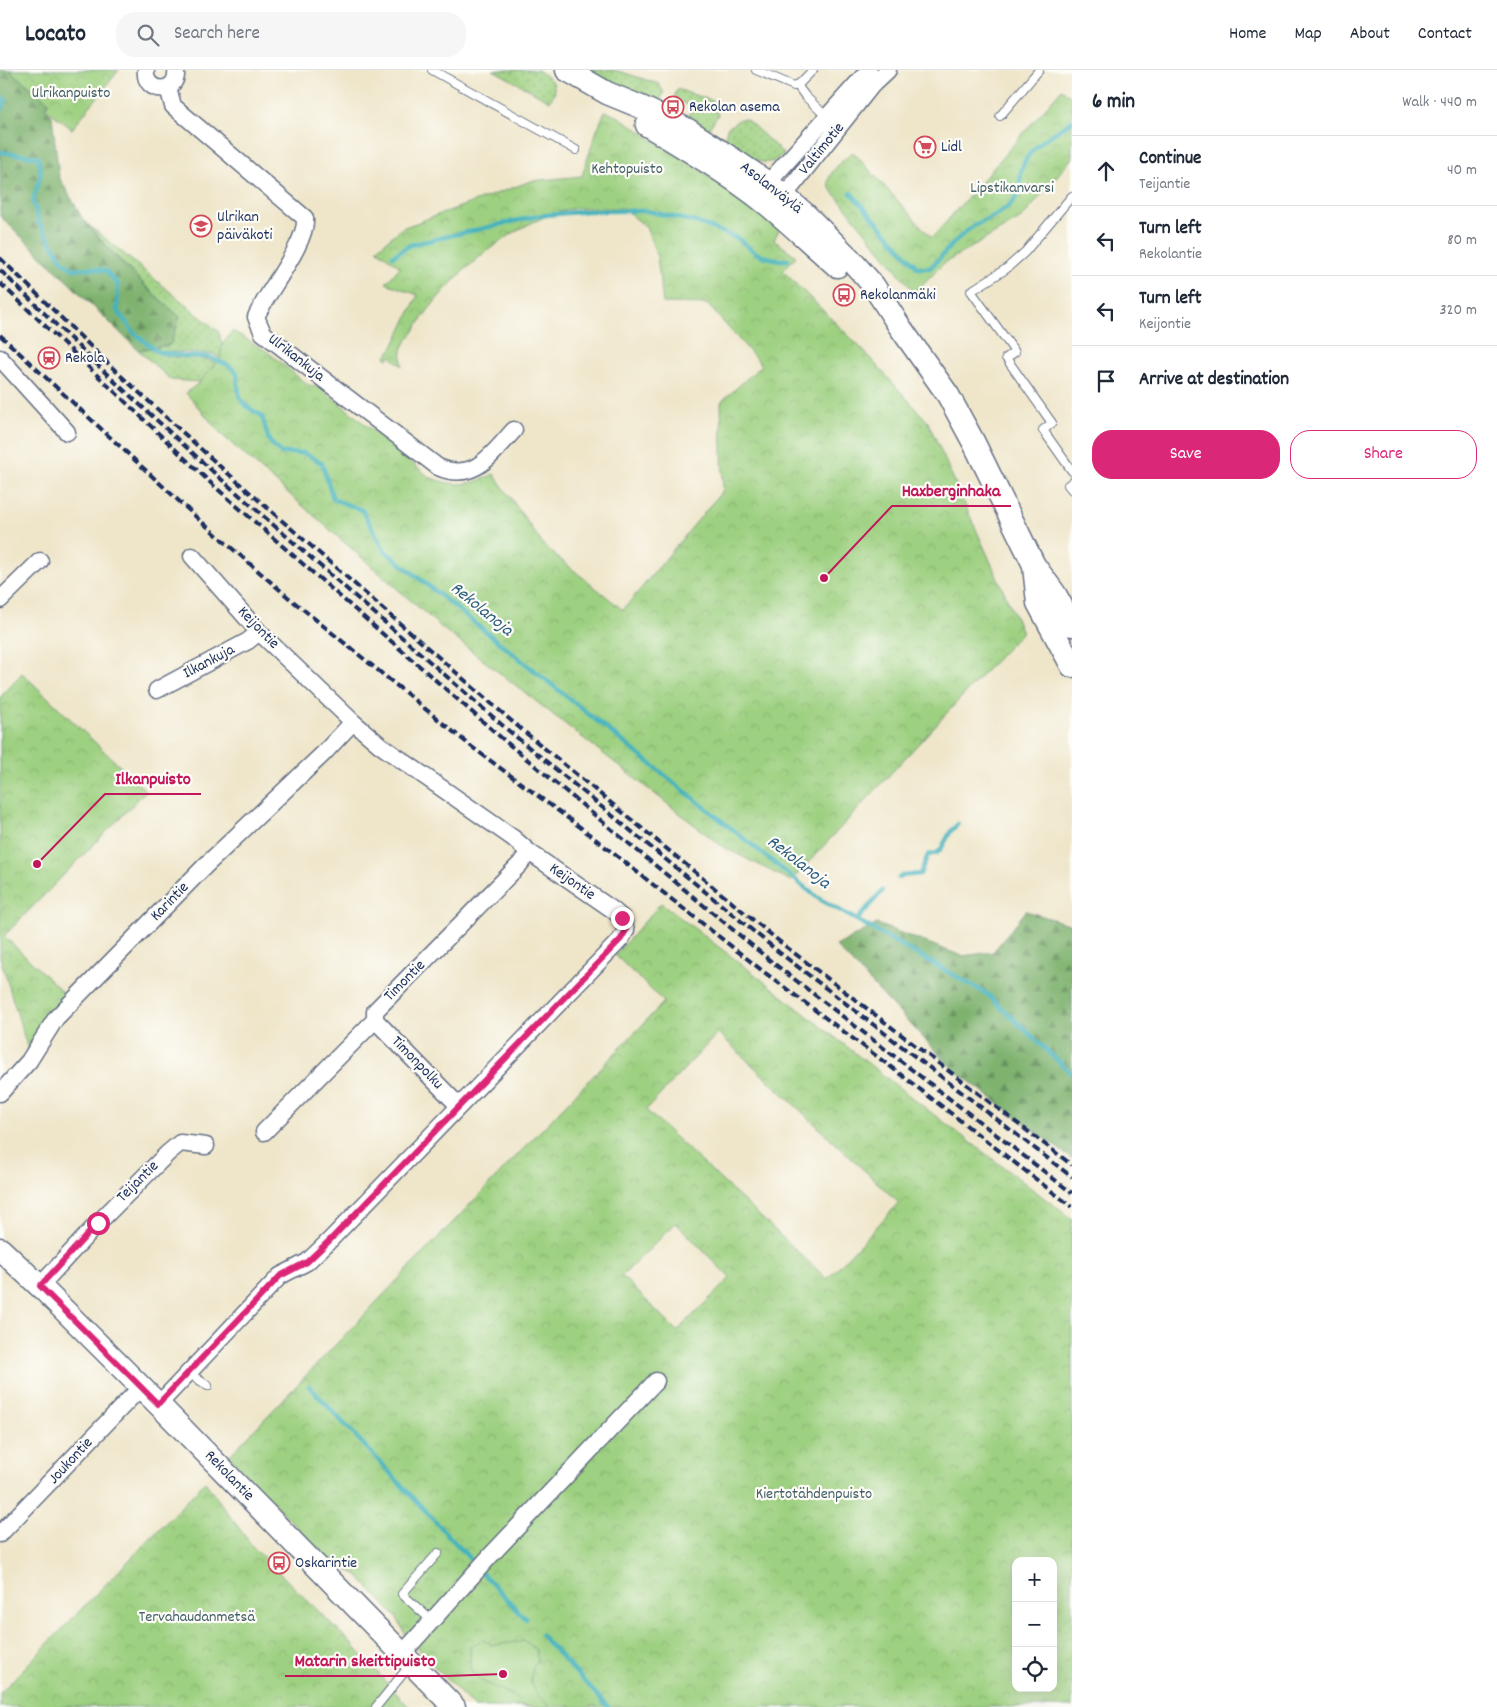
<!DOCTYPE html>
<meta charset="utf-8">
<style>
:root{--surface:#fff;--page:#f6f6f7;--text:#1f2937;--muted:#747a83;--line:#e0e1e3;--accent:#db2777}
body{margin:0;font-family:Dekko,sans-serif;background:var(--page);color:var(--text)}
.controls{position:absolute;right:15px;bottom:15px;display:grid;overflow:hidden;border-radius:10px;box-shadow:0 5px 20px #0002}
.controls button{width:45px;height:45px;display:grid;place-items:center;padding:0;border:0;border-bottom:1px solid var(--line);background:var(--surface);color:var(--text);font:25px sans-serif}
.stop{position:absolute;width:15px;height:15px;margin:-11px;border:4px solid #db2777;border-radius:50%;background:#fff}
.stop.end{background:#db2777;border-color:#fff;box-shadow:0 1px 5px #0008}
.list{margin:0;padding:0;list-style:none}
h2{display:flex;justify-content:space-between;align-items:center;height:65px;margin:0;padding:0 20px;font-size:21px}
h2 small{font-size:16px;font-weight:400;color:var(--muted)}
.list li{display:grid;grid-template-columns:32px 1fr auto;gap:15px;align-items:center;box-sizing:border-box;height:70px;padding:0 20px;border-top:1px solid var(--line)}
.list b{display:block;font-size:19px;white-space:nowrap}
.list p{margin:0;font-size:16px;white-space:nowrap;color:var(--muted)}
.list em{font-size:16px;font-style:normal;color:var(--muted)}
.actions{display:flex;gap:10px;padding:15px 20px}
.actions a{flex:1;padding:11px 0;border:1px solid var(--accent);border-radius:20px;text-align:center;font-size:18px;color:var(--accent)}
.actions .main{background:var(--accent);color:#fff}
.icon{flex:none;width:28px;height:28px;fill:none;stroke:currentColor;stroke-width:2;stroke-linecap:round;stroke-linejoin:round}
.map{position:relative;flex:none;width:1072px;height:1637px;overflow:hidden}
header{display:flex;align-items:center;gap:30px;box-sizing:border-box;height:70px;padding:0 25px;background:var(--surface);border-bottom:1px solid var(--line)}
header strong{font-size:24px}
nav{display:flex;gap:28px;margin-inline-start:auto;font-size:18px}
.search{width:350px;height:45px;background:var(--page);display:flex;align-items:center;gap:12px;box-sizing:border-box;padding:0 18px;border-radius:20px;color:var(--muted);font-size:19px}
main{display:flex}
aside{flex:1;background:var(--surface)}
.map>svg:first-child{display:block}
.grass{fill:url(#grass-dots);stroke:#5c806f}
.forest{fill:url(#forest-firs);stroke:#4c7066}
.park{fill:url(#park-crowns);stroke:#5c806f;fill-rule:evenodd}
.garden{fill:#9dd080;stroke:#5c806f}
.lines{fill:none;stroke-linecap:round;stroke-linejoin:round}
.stream{stroke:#44b3bd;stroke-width:4.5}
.service-casing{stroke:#656f84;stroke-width:10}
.minor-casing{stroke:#656f84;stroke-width:19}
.secondary-casing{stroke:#656f84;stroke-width:25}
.service{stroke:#fff;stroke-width:8}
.minor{stroke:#fff;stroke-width:16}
.secondary{stroke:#fff;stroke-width:22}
.rail{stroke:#1b2f5e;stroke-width:4;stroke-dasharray:8 4;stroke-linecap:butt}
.route{stroke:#db2777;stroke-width:6}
.labels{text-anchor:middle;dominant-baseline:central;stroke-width:4.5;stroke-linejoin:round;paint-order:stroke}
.park-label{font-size:16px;fill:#425f68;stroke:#fdfcf7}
.poi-label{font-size:16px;fill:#1b2f5e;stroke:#fdfcf7;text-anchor:start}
.street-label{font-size:16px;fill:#1b2f5e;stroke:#fdfcf7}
.water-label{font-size:18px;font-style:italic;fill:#295d7f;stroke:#fdfcf7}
.leader{fill:none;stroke:#c2185b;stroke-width:2}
.callout-dot{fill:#c2185b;stroke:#fdfcf7;stroke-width:2}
.callout-label{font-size:18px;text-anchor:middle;font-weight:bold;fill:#c2185b;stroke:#fdfcf7;stroke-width:4.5;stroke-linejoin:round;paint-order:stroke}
</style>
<header>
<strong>Locato</strong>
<div class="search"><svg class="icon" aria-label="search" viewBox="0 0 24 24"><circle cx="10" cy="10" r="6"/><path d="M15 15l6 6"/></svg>Search here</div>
<nav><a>Home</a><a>Map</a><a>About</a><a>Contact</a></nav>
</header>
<main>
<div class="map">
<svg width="1072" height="1637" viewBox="0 0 1072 1637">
<defs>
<pattern id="grass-dots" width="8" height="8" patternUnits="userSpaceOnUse" patternTransform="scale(1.25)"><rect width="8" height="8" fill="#9dd080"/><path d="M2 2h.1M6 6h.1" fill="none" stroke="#87b371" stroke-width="1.8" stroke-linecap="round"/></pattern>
<pattern id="forest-firs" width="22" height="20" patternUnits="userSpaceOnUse" patternTransform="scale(1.25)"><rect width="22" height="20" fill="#7eb26e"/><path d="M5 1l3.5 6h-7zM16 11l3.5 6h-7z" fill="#66915e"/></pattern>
<pattern id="park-crowns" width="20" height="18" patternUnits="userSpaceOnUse" patternTransform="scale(1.25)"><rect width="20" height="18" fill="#9dd080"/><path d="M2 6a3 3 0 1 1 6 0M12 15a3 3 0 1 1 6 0" fill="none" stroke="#87b371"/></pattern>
</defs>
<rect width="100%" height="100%" fill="#fdfcf7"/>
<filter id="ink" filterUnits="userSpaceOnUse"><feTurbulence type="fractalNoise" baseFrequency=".02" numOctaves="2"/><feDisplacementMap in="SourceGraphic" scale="10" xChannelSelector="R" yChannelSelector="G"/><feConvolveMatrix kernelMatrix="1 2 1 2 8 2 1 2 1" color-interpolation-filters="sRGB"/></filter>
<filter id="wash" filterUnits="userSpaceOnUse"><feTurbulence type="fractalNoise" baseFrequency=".0096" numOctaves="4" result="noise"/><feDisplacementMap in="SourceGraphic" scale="20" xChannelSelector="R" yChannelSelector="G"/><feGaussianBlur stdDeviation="1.12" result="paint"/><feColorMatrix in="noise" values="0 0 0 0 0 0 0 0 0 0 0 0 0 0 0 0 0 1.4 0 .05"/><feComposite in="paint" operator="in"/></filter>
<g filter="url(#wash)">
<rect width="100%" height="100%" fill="#efe6ca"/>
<!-- grass -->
<path class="grass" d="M493 0H538L553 12 555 22 550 31Z
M587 0H615L659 14 664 23 658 35 641 28Z
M677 19 713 31 718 45 707 61 686 49 692 37 674 28Z
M740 49H746L784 84C781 86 777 89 774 91 756 97 736 81 724 71L727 58Z
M84 151 219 262 222 275 220 288 212 284 159 281 157 277 170 275 180 247C145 217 114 185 84 151Z
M151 278C168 294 196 283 216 293L200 312 171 310 138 280Z"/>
<!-- forest -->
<path class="forest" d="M0 0H9L49 32 45 38 52 46 59 107 84 151 111 182 151 222 180 247 170 275 138 280 0 146Z
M1026 841 1072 855V1089L953 999 836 876 877 854 962 886 993 882Z"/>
<!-- park -->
<path class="park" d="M9 0H119L72 59 45 38 49 32Z
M1062 19 1072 28V88L1023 147 943 194 915 223 829 117C825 103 844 90 853 82L932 168Z
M605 41 619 47 782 154 774 170 796 186 783 201 860 277 928 352 1022 562 791 811 723 777 442 558 223 366 186 323 200 312 216 293 220 287 222 275 233 261 268 282 308 315 320 317 429 407C455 417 469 416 494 404L544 476 623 540 723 420 721 332 762 295 707 234 663 233 657 187 646 157 623 138C607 139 581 136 566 140 509 154 446 209 416 258 412 265 403 274 402 281 401 286 402 292 402 296L390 286 388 289 385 287 394 275 418 225 386 213 400 197 377 179 402 158 531 111 582 106 597 60Z
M22 603 146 721 4 866 70 929 29 983 0 887V628Z
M661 833 753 903 916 1031 1072 1149V1637H474L407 1568 397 1548 356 1504 330 1492 229 1386 664 932 615 885ZM718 963 899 1133 827 1209 646 1040ZM676 1153 730 1208 677 1261 622 1206ZM1016 1491H1053V1618H1016Z
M205 1412 253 1477 351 1573 409 1637H0V1623Z"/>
<!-- garden -->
<path class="garden" d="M483 1570 493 1575 525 1571 536 1580 538 1592 534 1595C526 1618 535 1621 550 1637H525L513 1625 481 1611 470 1599V1576Z"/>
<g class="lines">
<!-- stream -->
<path class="stream" d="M0 26 6 30 0 43
M0 82 38 87 41 102 33 131 39 153 62 190 73 199 91 198 106 201 118 215 117 240 134 263 158 282 183 286 209 287 228 295 237 303C239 330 237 332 262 346L269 371 281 383H304L322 393 333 429 362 440 385 481 818 828 987 924 1072 1004
M851 123 918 198H930C943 186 954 170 968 160 984 148 1005 145 1016 127 1021 118 1019 108 1022 98 1029 75 1055 64 1072 51
M393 186 410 175 537 146 588 141H647L696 152 737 168 756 183 763 186 780 190H788
M899 808 902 806 920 804 928 785 937 783 941 779 951 761 958 754
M857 850 882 821
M309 1316 473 1492
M482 1503 526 1549
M541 1565 608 1637"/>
</g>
</g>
<g filter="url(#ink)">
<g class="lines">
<!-- service casing -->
<g class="service-casing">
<path id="service" d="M432 0 576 80
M756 0 794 16 799 14 813 0
M797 15 805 26 828 48
M1000 46 1039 0
M1072 126 1025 182 1006 199 971 221 1015 282 1006 288 1052 353 1043 360 1072 401
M1072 412 1068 415 1072 420
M189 1303 208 1316
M431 1550 402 1524 438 1483
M376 1637 410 1595"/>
</g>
<!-- minor casing -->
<g class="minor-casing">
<path id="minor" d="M146 0C143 24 179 25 176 0
M869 0 768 113 767 135 784 126 872 15 888 0
M168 17 173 36 305 148C308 172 266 223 256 247L263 263 438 397C474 413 492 384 514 360
M0 288 67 362
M0 530 40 491
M157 620 248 571 259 562
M375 950 459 1036
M0 1023 29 991 56 948 205 796 323 684 353 652
M264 1062 375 950V941L520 794 529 782
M40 1216 98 1153 168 1083 180 1073 206 1076
M158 1335 280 1206 307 1192 330 1170 621 869 626 860 622 848 613 840 529 782 513 768 380 675 353 652 259 562 192 486
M0 1464 141 1317
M402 1584 491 1485 656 1311"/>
</g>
<!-- secondary casing -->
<g class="secondary-casing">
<path id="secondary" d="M567 0 607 23 641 37 688 60 737 92 768 113 804 143 850 189 873 215 900 257 948 325 974 373 1034 495 1055 524 1072 555
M647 55C689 80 730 105 768 135 792 155 814 176 837 196
M1034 496 1038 533 1072 596
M0 1179 46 1222 164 1340 454 1637"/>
</g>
<!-- service -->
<use href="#service" class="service"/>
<!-- minor -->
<use href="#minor" class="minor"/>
<!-- secondary -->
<use href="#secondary" class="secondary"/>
<!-- rail -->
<path class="rail" d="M0 188 120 305 224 400 515 654 785 876 1072 1095
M0 200 114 311 221 409 509 661 780 883 1072 1107
M0 213 214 416 505 671 772 892 1072 1123
M0 265 195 446 288 527 472 677 580 757 764 902 891 997 1072 1137"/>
</g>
</g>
<g class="lines" filter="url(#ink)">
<!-- route -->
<path class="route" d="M98 1153 40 1216 158 1334 280 1206 307 1192 330 1170 621 869 626 860 622 848"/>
</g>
<!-- icons -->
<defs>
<g id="bus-ring" transform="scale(1.125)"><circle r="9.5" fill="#fdfcf7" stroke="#d1495b" stroke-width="1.5"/><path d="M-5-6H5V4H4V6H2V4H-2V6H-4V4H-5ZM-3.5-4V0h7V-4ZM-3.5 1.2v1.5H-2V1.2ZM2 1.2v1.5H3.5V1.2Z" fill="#d1495b"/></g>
<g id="supermarket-ring" transform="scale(1.125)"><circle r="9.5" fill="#fdfcf7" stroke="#d1495b" stroke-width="1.5"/><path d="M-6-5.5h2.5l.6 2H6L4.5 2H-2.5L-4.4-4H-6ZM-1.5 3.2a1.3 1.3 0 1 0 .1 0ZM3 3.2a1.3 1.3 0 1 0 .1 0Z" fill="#d1495b"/></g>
<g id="school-ring" transform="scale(1.125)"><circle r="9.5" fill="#fdfcf7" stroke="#d1495b" stroke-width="1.5"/><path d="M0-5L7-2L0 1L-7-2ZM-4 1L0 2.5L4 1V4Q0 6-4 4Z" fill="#d1495b"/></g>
<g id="station-ring" transform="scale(1.125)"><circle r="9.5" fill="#fdfcf7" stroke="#d1495b" stroke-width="1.5"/><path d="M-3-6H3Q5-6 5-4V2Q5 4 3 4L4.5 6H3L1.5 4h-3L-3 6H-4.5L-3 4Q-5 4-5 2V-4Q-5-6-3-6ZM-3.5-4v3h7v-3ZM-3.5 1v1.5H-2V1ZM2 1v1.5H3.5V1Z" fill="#d1495b"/></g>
</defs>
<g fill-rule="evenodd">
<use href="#bus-ring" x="673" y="37"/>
<use href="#supermarket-ring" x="925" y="77"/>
<use href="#school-ring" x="201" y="156"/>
<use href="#bus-ring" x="844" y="225"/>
<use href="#station-ring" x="49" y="288"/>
<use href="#bus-ring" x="279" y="1493"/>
</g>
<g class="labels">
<!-- park labels -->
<g class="park-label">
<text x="71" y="23">Ulrikanpuisto</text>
<text x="627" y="99">Kehtopuisto</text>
<text x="1012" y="118">Lipstikanvarsi</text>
<text x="814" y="1424">Kiertotähdenpuisto</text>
<text x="197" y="1547">Tervahaudanmetsä</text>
</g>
<!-- poi labels -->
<g class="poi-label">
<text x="689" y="37">Rekolan asema</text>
<text x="941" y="77">Lidl</text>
<text x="217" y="147">Ulrikan<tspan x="217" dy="18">päiväkoti</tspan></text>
<text x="860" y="225">Rekolanmäki</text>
<text x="65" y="288">Rekola</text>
<text x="295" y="1493">Oskarintie</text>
</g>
<!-- street labels -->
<g class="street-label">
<text transform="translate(822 79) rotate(-51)">Valtimotie</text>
<text transform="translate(771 118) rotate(38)">Asolanväylä</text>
<text transform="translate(296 288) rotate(38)">Ulrikankuja</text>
<text transform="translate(258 558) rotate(46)">Keijontie</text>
<text transform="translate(209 592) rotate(-28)">Ilkankuja</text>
<text transform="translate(572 812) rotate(35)">Keijontie</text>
<text transform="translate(170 832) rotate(-46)">Karintie</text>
<text transform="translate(405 911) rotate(-45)">Timontie</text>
<text transform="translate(417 993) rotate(46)">Timonpolku</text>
<text transform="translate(138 1112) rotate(-45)">Teijantie</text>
<text transform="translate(71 1391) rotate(-47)">Joukontie</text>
<text transform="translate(229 1406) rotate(46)">Rekolantie</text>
</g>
<!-- water labels -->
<g class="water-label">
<text transform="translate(481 540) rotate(39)">Rekolanoja</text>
<text transform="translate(798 793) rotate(38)">Rekolanoja</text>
</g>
</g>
<!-- callouts -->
<path class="leader" d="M824 508L892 436H1011M37 794L105 724H201M503 1604L446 1606H285"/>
<g class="callout-dot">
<circle cx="824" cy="508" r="5"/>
<circle cx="37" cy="794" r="5"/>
<circle cx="503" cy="1604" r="5"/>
</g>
<g class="callout-label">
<text x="951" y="426">Haxberginhaka</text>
<text x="153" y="714">Ilkanpuisto</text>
<text x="365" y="1596">Matarin skeittipuisto</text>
</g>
</svg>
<div class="controls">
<button>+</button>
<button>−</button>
<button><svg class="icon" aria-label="locate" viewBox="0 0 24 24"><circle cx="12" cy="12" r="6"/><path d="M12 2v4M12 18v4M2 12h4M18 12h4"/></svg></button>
</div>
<div class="stop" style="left:98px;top:1153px"></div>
<div class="stop end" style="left:622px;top:848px"></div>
</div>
<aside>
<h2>6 min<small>Walk · 440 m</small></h2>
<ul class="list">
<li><svg class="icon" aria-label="ahead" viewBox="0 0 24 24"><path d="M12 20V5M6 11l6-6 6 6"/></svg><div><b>Continue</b><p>Teijantie</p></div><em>40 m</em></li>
<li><svg class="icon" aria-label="left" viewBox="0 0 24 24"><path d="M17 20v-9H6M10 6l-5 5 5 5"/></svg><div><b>Turn left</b><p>Rekolantie</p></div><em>80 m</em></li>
<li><svg class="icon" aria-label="left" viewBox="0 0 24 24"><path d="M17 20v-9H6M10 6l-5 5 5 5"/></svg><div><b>Turn left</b><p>Keijontie</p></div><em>320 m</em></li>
<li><svg class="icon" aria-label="arrive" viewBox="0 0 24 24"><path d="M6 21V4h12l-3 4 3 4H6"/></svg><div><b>Arrive at destination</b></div></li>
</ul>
<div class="actions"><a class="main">Save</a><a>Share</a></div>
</aside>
</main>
